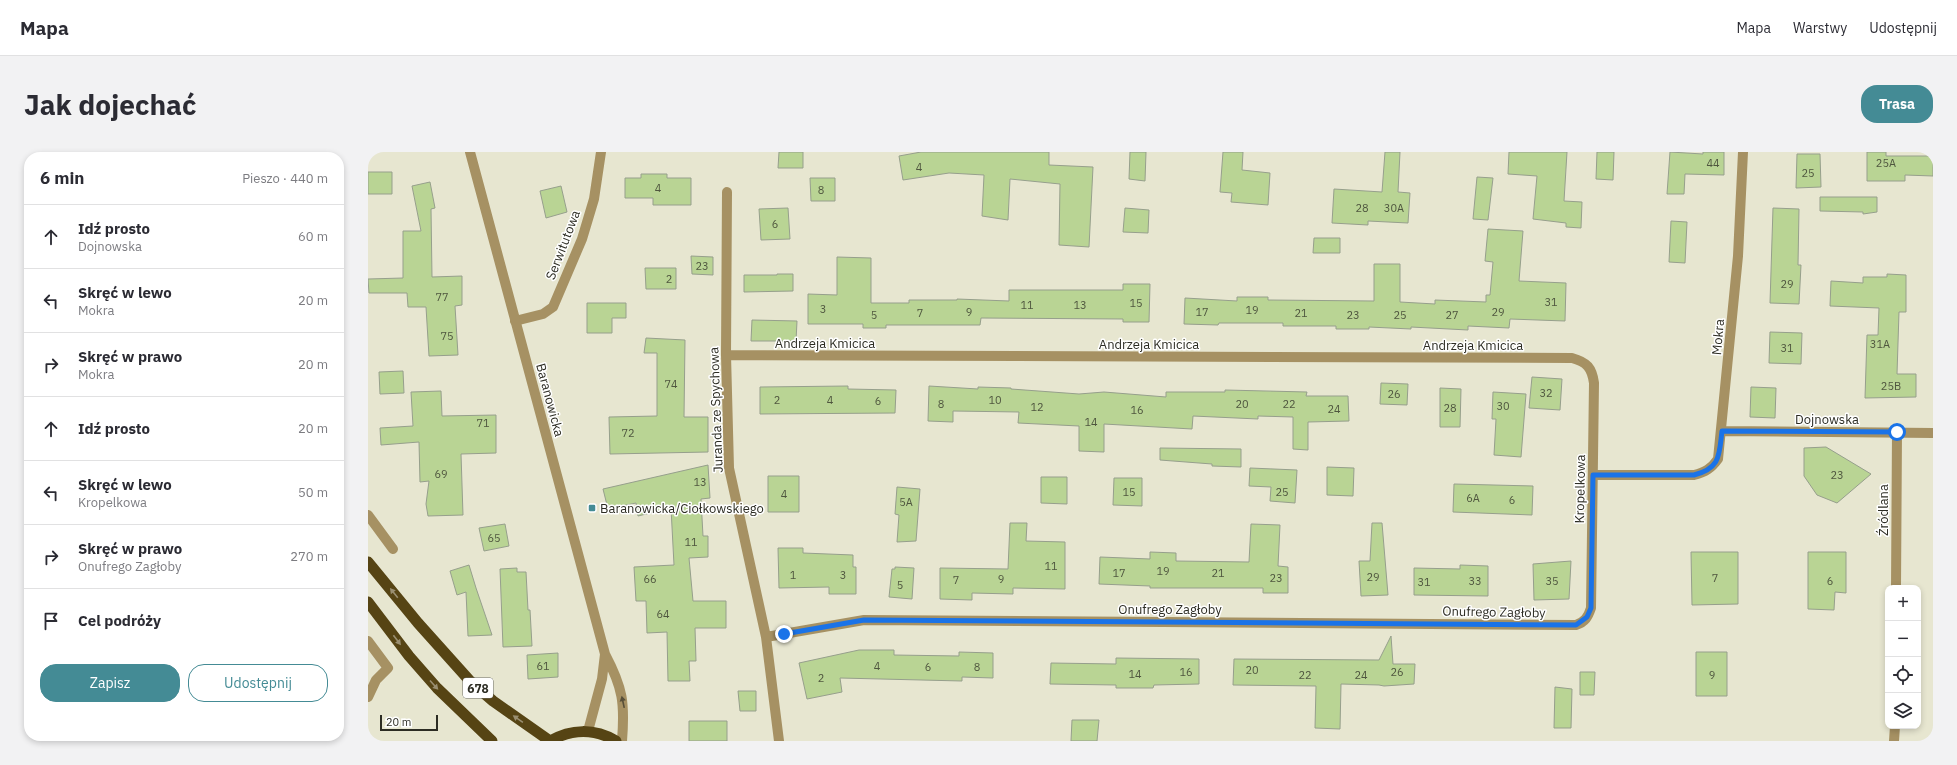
<!DOCTYPE html>
<html lang="pl">
<meta charset="utf-8">
<style>
:root{--surface:#fff;--page:#f2f2f3;--text:#2b2b33;--muted:#7c7c81;--line:#e1e1e2;--accent:#448b95}
body{margin:0;font-family:"IBM Plex Sans",sans-serif;background:var(--page);color:var(--text)}
.controls{position:absolute;right:12px;bottom:12px;display:grid;overflow:hidden;border-radius:8px;box-shadow:0 2px 6px #0003}
.controls button{width:36px;height:36px;display:grid;place-items:center;padding:0;border:0;border-bottom:1px solid var(--line);background:var(--surface);color:var(--text);font:20px sans-serif}
.scale{position:absolute;left:12px;bottom:10px;width:58px;box-sizing:border-box;padding-left:4px;border:2px solid #2c2c23;border-top:0;font-size:11px;line-height:14px;white-space:nowrap;color:#2c2c23;-webkit-text-stroke:3px #fff;paint-order:stroke}
.stop{position:absolute;width:12px;height:12px;margin:-9px;border:3px solid #1a73e8;border-radius:50%;background:#fff}
.stop.end{background:#1a73e8;border-color:#fff;box-shadow:0 1px 4px #0008}
.list{margin:0;padding:0;list-style:none}
h2{display:flex;justify-content:space-between;align-items:center;height:52px;margin:0;padding:0 16px;font-size:17px}
h2 small{font-size:13px;font-weight:400;color:var(--muted)}
.list li{display:grid;grid-template-columns:26px 1fr auto;gap:12px;align-items:center;box-sizing:border-box;height:64px;padding:0 16px;border-top:1px solid var(--line)}
.list b{display:block;font-size:15px;white-space:nowrap}
.list p{margin:0;font-size:13px;white-space:nowrap;color:var(--muted)}
.list em{font-size:13px;font-style:normal;color:var(--muted)}
.actions{display:flex;gap:8px;padding:12px 16px}
.actions a{flex:1;padding:9px 0;border:1px solid var(--accent);border-radius:16px;text-align:center;font-size:14px;color:var(--accent)}
.actions .main{background:var(--accent);color:#fff}
.icon{flex:none;width:22px;height:22px;fill:none;stroke:currentColor;stroke-width:2;stroke-linecap:round;stroke-linejoin:round}
.map{position:relative;flex:none;width:1565px;height:589px;overflow:hidden;border-radius:16px}
header{display:flex;align-items:center;gap:24px;box-sizing:border-box;height:56px;padding:0 20px;background:var(--surface);border-bottom:1px solid var(--line)}
header strong{font-size:19px}
nav{display:flex;gap:22px;margin-inline-start:auto;font-size:14px}
.intro{display:flex;align-items:center;justify-content:space-between;box-sizing:border-box;height:96px;padding:0 24px}
h1{margin:0;font-size:28px}
.button{padding:10px 18px;border-radius:16px;background:var(--accent);color:#fff;font-size:14px;font-weight:700}
main{display:flex;gap:24px;padding:0 24px}
aside{flex:1;background:var(--surface);border-radius:16px;box-shadow:0 2px 6px #0003}
.map>svg:first-child{display:block}
.building{fill:#b9d494;stroke:#969f8c}
.lines{fill:none;stroke-linecap:round;stroke-linejoin:round}
.minor{stroke:#a69163;stroke-width:10}
.tertiary{stroke:#a69163;stroke-width:10}
.trunk{stroke:#564414;stroke-width:11}
.oneway{fill:#9a8f72}
.oneway2{fill:#574f39}
.route{stroke:#1a73e8;stroke-width:5}
.poi-dot{fill:#448b95;stroke:#fff;stroke-width:1.5}
.labels{text-anchor:middle;dominant-baseline:central;stroke-width:3;stroke-linejoin:round;paint-order:stroke}
.number-label{font-size:11px;fill:#4f563f}
.shield{fill:#fff;stroke:#6b6b65;stroke-width:1}
.shield-label{font-size:12px;font-weight:bold;fill:#2c2c23}
.street-label{font-size:13px;fill:#2c2c23;stroke:#fff}
.poi-label{font-size:13px;fill:#2c2c23;stroke:#fff;text-anchor:start}
</style>
<header>
<strong>Mapa</strong>
<nav><a>Mapa</a><a>Warstwy</a><a>Udostępnij</a></nav>
</header>
<div class="intro"><h1>Jak dojechać</h1><a class="button">Trasa</a></div>
<main>
<aside>
<h2>6 min<small>Pieszo · 440 m</small></h2>
<ul class="list">
<li><svg class="icon" aria-label="ahead" viewBox="0 0 24 24"><path d="M12 20V5M6 11l6-6 6 6"/></svg><div><b>Idź prosto</b><p>Dojnowska</p></div><em>60 m</em></li>
<li><svg class="icon" aria-label="left" viewBox="0 0 24 24"><path d="M17 20v-9H6M10 6l-5 5 5 5"/></svg><div><b>Skręć w lewo</b><p>Mokra</p></div><em>20 m</em></li>
<li><svg class="icon" aria-label="right" viewBox="0 0 24 24"><path d="M7 20v-9h11M14 6l5 5-5 5"/></svg><div><b>Skręć w prawo</b><p>Mokra</p></div><em>20 m</em></li>
<li><svg class="icon" aria-label="ahead" viewBox="0 0 24 24"><path d="M12 20V5M6 11l6-6 6 6"/></svg><div><b>Idź prosto</b></div><em>20 m</em></li>
<li><svg class="icon" aria-label="left" viewBox="0 0 24 24"><path d="M17 20v-9H6M10 6l-5 5 5 5"/></svg><div><b>Skręć w lewo</b><p>Kropelkowa</p></div><em>50 m</em></li>
<li><svg class="icon" aria-label="right" viewBox="0 0 24 24"><path d="M7 20v-9h11M14 6l5 5-5 5"/></svg><div><b>Skręć w prawo</b><p>Onufrego Zagłoby</p></div><em>270 m</em></li>
<li><svg class="icon" aria-label="arrive" viewBox="0 0 24 24"><path d="M6 21V4h12l-3 4 3 4H6"/></svg><div><b>Cel podróży</b></div></li>
</ul>
<div class="actions"><a class="main">Zapisz</a><a>Udostępnij</a></div>
</aside>
<div class="map">
<svg width="1565" height="589" viewBox="0 0 1565 589">
<rect width="100%" height="100%" fill="#e7e6d0"/>
<!-- building -->
<path class="building" d="M411 0H435V16H410Z
M553 0H681V13L725 15 721 95 691 93 692 32 642 27 640 68 614 64 616 23 581 21 535 28 531 4Z
M762 0H778L777 29 761 27Z
M855 0H875L874 18 902 21 900 53 863 50 864 41 852 40Z
M1017 0H1032L1030 40 1042 41 1040 71 1000 69V73L964 71 966 37 1014 40Z
M1141 0H1199L1196 49 1214 50 1213 76 1198 75V71L1165 67 1169 24 1140 22Z
M1229 0H1246L1245 28 1228 27Z
M1302 0 1335 2V0H1356V23L1317 22 1316 42H1299Z
M1499 0H1518V4H1565V24L1537 23V29H1499Z
M1429 2H1452L1453 35 1428 36Z
M0 20H24V42H0Z
M273 22H299V26H323V53H285V46H257V26H273Z
M1109 25 1125 26 1120 68 1105 67Z
M442 26H467V49H443Z
M62 30 67 56 63 57 64 125 94 124V153L87 154 90 203 61 204 58 155H40L39 141H1L0 127 35 126V79H53L44 34Z
M193 34 199 60 178 66 172 39Z
M1452 45H1509V60L1495 62V60L1452 59Z
M420 56 422 87 393 88 391 57Z
M757 56 781 58 780 81 755 80Z
M1405 56 1431 57 1430 113H1433L1431 152 1402 151Z
M1303 69 1319 70 1317 111 1301 110Z
M1120 77 1155 79 1151 129 1198 131 1197 169 1142 167 1141 176 1100 174V178L1043 175V177L1001 175V177H968V174H915V171H851L850 173 816 172 817 146 869 149V145H900V148L1006 149V112H1032V150L1067 152V148L1118 150V143H1122L1125 110 1117 109Z
M946 86H972V101H945Z
M323 104 345 105V123L324 122Z
M469 105 503 106V151H541V148H589V147L641 149V138H755V132H782L781 170H755V167L613 166 612 173H518V176H495V172H440V142L469 143Z
M277 116H308V137H278Z
M409 122H425V139L376 140V123H409Z
M1519 122 1538 123V160H1531L1529 222H1548V245L1497 246 1499 183H1510L1511 156 1462 154 1463 129 1495 131V125H1519Z
M219 151H258V166H244V181H219Z
M384 168 429 169 428 189H383Z
M1402 180 1434 181 1433 212 1401 211Z
M278 186 317 188 316 265H340V300L242 302 241 265 289 264V201H276Z
M35 219 36 241 12 242 11 220Z
M1164 225 1194 227 1192 258 1161 256Z
M1013 231 1040 232 1039 253 1012 252Z
M480 234V237L528 238 527 261 392 262V235Z
M561 234 610 237V235L643 236V237L711 242 736 240 798 245V240H857V238L939 240 938 244H980L981 269 940 270V298L925 297V265L890 264V267L825 264 824 277 736 272V300L711 299V274L650 271 651 260 585 259V270L560 269Z
M1383 235 1408 236 1407 266 1382 265Z
M1072 236 1093 237 1092 275H1072Z
M73 239 74 264 128 263V301L93 302 95 363 60 364 58 352 61 329 52 330 51 290 13 293 12 276 45 274 43 240Z
M1125 240 1158 242 1153 305 1126 303 1128 267H1124Z
M1458 295 1503 322 1469 351 1449 343 1436 324V296Z
M792 296 873 297V315L844 314V312L792 308Z
M340 313 342 346 333 347 335 384H340V405L321 406 325 449H358V476H327L328 509H321L322 529H300L299 480 279 481 278 449H268L266 415 306 413 303 356 270 364 268 351 240 357 235 337Z
M959 315 986 316 985 344 959 343Z
M882 316 929 318 927 351 902 349 903 335 881 334Z
M400 324H431V360H400Z
M673 325H699V352L673 351Z
M746 326H774V354L745 353Z
M1086 332 1165 334 1164 363 1085 360Z
M529 335 552 337 548 389 529 390 531 363 527 362Z
M642 371H659L658 389 697 390V437L645 436V442L604 441V448L572 447V416L640 417Z
M1004 371H1014L1020 443 993 444 991 409H1002Z
M137 372 141 394 116 399 111 376Z
M883 372 912 373 910 414 920 415V441H895V436H782V434L731 432 732 405 782 407V400L808 401V409L881 410Z
M410 396H435V401L485 403V415H488V442H461V435L411 436Z
M1323 400H1370V452L1324 453Z
M1440 400H1478V441L1467 440 1466 458 1440 457Z
M1203 409 1201 447 1166 448 1165 412Z
M101 413 108 436 124 483 100 484 98 440 89 443 82 419Z
M1092 413 1120 414V444L1046 443V416L1092 417Z
M527 415 546 416 544 447 521 445 524 417H527Z
M149 416V420H158L160 458H162L164 494 135 495 132 417Z
M1023 484 1025 512H1047L1046 532 1016 534 1011 533 973 532 972 577 947 576 948 534 865 533 866 507 1011 508Z
M491 498H526V503L591 504V500L625 501V526L594 525V529L472 526 474 540 439 547 431 511Z
M1328 500H1359V544H1328Z
M190 501V525L160 527 159 503Z
M748 506 831 507V532L786 533 785 536H748V533L682 532 683 511 748 512Z
M1212 520H1227L1226 543H1212Z
M1187 535 1204 537 1203 576H1186Z
M370 539H388V559H372Z
M704 568H731L729 589H703Z
M321 569H359V589H321Z"/>
<g class="lines">
<!-- minor -->
<path class="minor" d="M359 40 358 203 361 316 398 485 411 589
M147 169 175 162 185 155 214 87 226 47 233 0
M358 203 1204 206C1219 210 1224 216 1226 231L1223 456C1220 465 1217 470 1208 473L496 468 398 485
M1354 279 1565 281
M1225 323H1326C1337 320 1343 317 1350 307L1370 104 1375 0
M0 363 25 397
M1528 436 1529 280
M0 489 20 516 8 528 0 545
M1526 589 1527 574"/>
<!-- tertiary -->
<path class="tertiary" d="M102 0 237 502C255 536 257 551 254 589
M220 579 234 527 237 502"/>
<!-- trunk -->
<path class="trunk" d="M0 410 50 471 102 529 125 549 182 589
M0 450 41 504 69 536 124 589
M182 589C203 577 226 576 248 589"/>
</g>
<!-- one-way arrows -->
<defs><path id="oneway-solid" d="M-6-.8H1V-3.2L6.5 0L1 3.2V.8H-6Z"/></defs>
<g class="oneway">
<use href="#oneway-solid" transform="translate(26 441) rotate(-129)"/>
<use href="#oneway-solid" transform="translate(29 488) rotate(53)"/>
<use href="#oneway-solid" transform="translate(66 533) rotate(48)"/>
<use href="#oneway-solid" transform="translate(150 567) rotate(-145)"/>
</g>
<use class="oneway2" href="#oneway-solid" transform="translate(255 550) rotate(-102)"/>
<g class="lines">
<!-- route -->
<path class="route" d="M416 482 496 468 1208 473 1219 465 1223 456 1225 323H1326C1353 316 1351 303 1354 279L1529 280"/>
</g>
<!-- markers -->
<rect class="poi-dot" x="220" y="352" width="8" height="8" rx="2"/>
<g class="labels">
<!-- number labels -->
<g class="number-label">
<text x="1345" y="11">44</text>
<text x="1518" y="11">25A</text>
<text x="551" y="15">4</text>
<text x="1440" y="21">25</text>
<text x="290" y="36">4</text>
<text x="453" y="38">8</text>
<text x="994" y="56">28</text>
<text x="1026" y="56">30A</text>
<text x="407" y="72">6</text>
<text x="334" y="114">23</text>
<text x="301" y="127">2</text>
<text x="1419" y="132">29</text>
<text x="74" y="145">77</text>
<text x="1183" y="150">31</text>
<text x="768" y="151">15</text>
<text x="659" y="153">11</text>
<text x="712" y="153">13</text>
<text x="455" y="157">3</text>
<text x="884" y="158">19</text>
<text x="601" y="160">9</text>
<text x="834" y="160">17</text>
<text x="1130" y="160">29</text>
<text x="552" y="161">7</text>
<text x="933" y="161">21</text>
<text x="506" y="163">5</text>
<text x="985" y="163">23</text>
<text x="1032" y="163">25</text>
<text x="1084" y="163">27</text>
<text x="79" y="184">75</text>
<text x="1512" y="192">31A</text>
<text x="1419" y="196">31</text>
<text x="303" y="232">74</text>
<text x="1523" y="234">25B</text>
<text x="1178" y="241">32</text>
<text x="1026" y="242">26</text>
<text x="409" y="248">2</text>
<text x="462" y="248">4</text>
<text x="627" y="248">10</text>
<text x="510" y="249">6</text>
<text x="573" y="252">8</text>
<text x="874" y="252">20</text>
<text x="921" y="252">22</text>
<text x="1135" y="254">30</text>
<text x="669" y="255">12</text>
<text x="1082" y="256">28</text>
<text x="966" y="257">24</text>
<text x="769" y="258">16</text>
<text x="723" y="270">14</text>
<text x="115" y="271">71</text>
<text x="260" y="281">72</text>
<text x="73" y="322">69</text>
<text x="1469" y="323">23</text>
<text x="332" y="330">13</text>
<text x="761" y="340">15</text>
<text x="914" y="340">25</text>
<text x="416" y="342">4</text>
<text x="1105" y="346">6A</text>
<text x="1144" y="348">6</text>
<text x="538" y="350">5A</text>
<text x="126" y="386">65</text>
<text x="323" y="390">11</text>
<text x="683" y="414">11</text>
<text x="795" y="419">19</text>
<text x="751" y="421">17</text>
<text x="850" y="421">21</text>
<text x="425" y="423">1</text>
<text x="475" y="423">3</text>
<text x="1005" y="425">29</text>
<text x="908" y="426">23</text>
<text x="1347" y="426">7</text>
<text x="282" y="427">66</text>
<text x="633" y="427">9</text>
<text x="588" y="428">7</text>
<text x="1107" y="429">33</text>
<text x="1184" y="429">35</text>
<text x="1462" y="429">6</text>
<text x="1056" y="430">31</text>
<text x="532" y="433">5</text>
<text x="295" y="462">64</text>
<text x="175" y="514">61</text>
<text x="509" y="514">4</text>
<text x="560" y="515">6</text>
<text x="609" y="515">8</text>
<text x="884" y="518">20</text>
<text x="818" y="520">16</text>
<text x="1029" y="520">26</text>
<text x="767" y="522">14</text>
<text x="937" y="523">22</text>
<text x="993" y="523">24</text>
<text x="1344" y="523">9</text>
<text x="453" y="526">2</text>
</g>
<!-- shield labels -->
<rect class="shield" x="95" y="526" width="30" height="20" rx="3"/>
<g class="shield-label">
<text x="110" y="536">678</text>
</g>
<!-- street labels -->
<g class="street-label">
<text transform="translate(195 93) rotate(-69)">Serwitutowa</text>
<text transform="translate(1350 185) rotate(-85)">Mokra</text>
<text x="457" y="191">Andrzeja Kmicica</text>
<text x="781" y="192">Andrzeja Kmicica</text>
<text x="1105" y="193">Andrzeja Kmicica</text>
<text transform="translate(182 248) rotate(75)">Baranowicka</text>
<text transform="translate(348 258) rotate(-92)">Juranda ze Spychowa</text>
<text x="1459" y="267">Dojnowska</text>
<text transform="translate(1212 337) rotate(-89)">Kropelkowa</text>
<text transform="translate(1515 358) rotate(-90)">Źródlana</text>
<text x="802" y="457">Onufrego Zagłoby</text>
<text transform="translate(1126 460) rotate(1)">Onufrego Zagłoby</text>
</g>
<!-- poi labels -->
<g class="poi-label">
<text x="232" y="356">Baranowicka/Ciołkowskiego</text>
</g>
</g>
</svg>
<div class="controls">
<button>+</button>
<button>−</button>
<button><svg class="icon" aria-label="locate" viewBox="0 0 24 24"><circle cx="12" cy="12" r="6"/><path d="M12 2v4M12 18v4M2 12h4M18 12h4"/></svg></button>
<button><svg class="icon" aria-label="layers" viewBox="0 0 24 24"><path d="M12 4l9 5-9 5-9-5zM3 14l9 5 9-5"/></svg></button>
</div>
<div class="scale">20 m</div>
<div class="stop" style="left:1529px;top:280px"></div>
<div class="stop end" style="left:416px;top:482px"></div>
</div>
</main>
